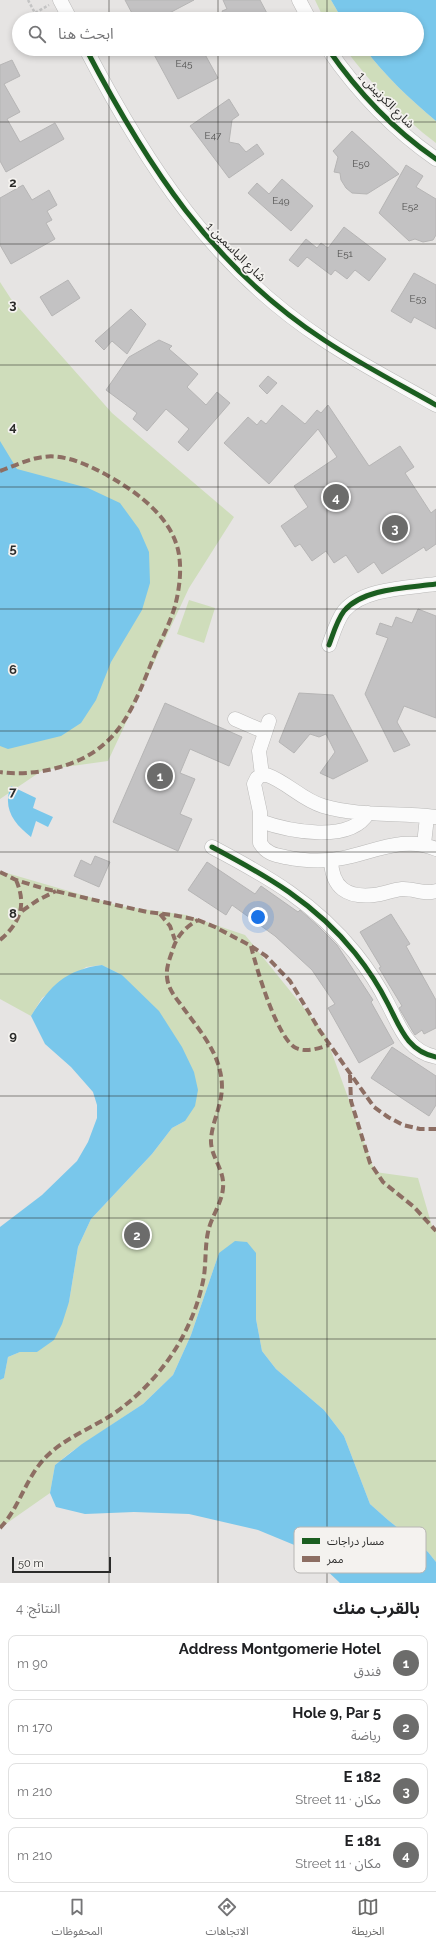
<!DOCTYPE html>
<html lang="ar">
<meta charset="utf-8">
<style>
:root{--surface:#fff;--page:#f2f2f2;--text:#202124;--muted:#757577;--line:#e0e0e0;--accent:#6c6c6b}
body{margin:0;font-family:Raleway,"Noto Sans Arabic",sans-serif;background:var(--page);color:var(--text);direction:rtl}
.scale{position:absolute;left:12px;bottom:10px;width:99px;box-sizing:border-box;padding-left:4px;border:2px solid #2b2b2a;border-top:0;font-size:11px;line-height:14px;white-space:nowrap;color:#2b2b2a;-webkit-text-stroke:3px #f4f2ef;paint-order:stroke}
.you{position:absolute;left:258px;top:917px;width:14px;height:14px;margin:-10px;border:3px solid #fff;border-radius:50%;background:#1a73e8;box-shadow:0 0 0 6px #1a73e833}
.badge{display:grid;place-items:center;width:26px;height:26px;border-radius:50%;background:var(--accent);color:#fff;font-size:13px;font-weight:700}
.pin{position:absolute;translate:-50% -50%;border:2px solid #fff;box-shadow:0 1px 4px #0006}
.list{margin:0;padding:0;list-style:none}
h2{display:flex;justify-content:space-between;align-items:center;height:52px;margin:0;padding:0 16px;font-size:17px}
h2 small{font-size:13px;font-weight:400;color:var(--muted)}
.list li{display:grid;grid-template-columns:26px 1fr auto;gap:12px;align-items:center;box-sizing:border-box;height:56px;margin:0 8px 8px;padding:0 8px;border:1px solid var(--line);border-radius:8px}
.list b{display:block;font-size:15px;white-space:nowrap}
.list p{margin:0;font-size:13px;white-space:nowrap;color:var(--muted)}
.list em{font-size:13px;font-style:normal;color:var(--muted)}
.icon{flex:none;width:22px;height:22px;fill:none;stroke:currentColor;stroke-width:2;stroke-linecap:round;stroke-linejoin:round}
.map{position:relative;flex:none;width:436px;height:1583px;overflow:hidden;direction:ltr}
.search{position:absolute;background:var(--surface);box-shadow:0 2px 6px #0003;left:12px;right:12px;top:12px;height:44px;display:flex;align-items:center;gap:10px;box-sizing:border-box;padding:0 14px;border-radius:22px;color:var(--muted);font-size:15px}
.sheet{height:308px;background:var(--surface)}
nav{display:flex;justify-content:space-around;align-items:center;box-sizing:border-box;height:56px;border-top:1px solid var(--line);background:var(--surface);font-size:11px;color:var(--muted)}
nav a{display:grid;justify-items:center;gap:2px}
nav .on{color:var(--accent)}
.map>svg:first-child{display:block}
.green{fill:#cfddbb}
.water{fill:#79c7eb}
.building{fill:#c3c2c3;stroke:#b6b5b5}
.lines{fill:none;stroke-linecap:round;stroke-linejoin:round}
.minor-casing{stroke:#bab9b8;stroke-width:15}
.path{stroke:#c4c4c4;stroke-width:2.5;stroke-dasharray:3 2;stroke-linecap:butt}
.minor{stroke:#fbfbfb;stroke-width:14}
.quiet{stroke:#8d6e63;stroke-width:4;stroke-dasharray:8 4;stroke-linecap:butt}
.cycleway-casing{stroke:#f4f2ef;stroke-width:8}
.cycleway{stroke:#1b5e20;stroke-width:5}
.grid{fill:none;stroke:#2b2b2a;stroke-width:1;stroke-opacity:0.55}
.labels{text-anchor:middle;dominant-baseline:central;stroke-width:3.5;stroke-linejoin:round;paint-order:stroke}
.number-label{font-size:10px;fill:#515150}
.street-label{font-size:12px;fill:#2b2b2a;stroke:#f4f2ef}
.key{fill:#f4f2ef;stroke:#b8b6b4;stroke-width:1}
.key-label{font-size:11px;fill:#2b2b2a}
.grid-label{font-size:13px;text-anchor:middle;font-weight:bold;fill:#2b2b2a;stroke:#f4f2ef;stroke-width:3.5;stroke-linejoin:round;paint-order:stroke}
</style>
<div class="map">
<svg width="436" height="1583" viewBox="0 0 436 1583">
<rect width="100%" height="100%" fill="#e6e4e3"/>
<!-- green -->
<path class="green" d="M315 0H331L342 19H324Z
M345 49H365C385 76 410 99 436 121V143C400 116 372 84 345 49Z
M0 282 11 299 112 413 234 517 189 588 108 761 43 770 0 799Z
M189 600 215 608 204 643 177 634Z
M0 871 120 906 186 915 245 935 325 1034 375 1172 418 1178 432 1226 436 1229V1562L428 1552 388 1520 370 1504 344 1436 324 1410 276 1369 262 1351 256 1319V1253H219L191 1335 173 1375 143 1404 71 1452 55 1465 50 1493 0 1528V1380L4 1378 8 1357 20 1352H37L69 1302 78 1247 91 1219 152 1154 172 1128 185 1121 122 975 102 965 86 967 42 998 31 1016 0 999Z"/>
<!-- water -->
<path class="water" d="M331 0H436V121C410 99 385 76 365 49H417V19H342Z
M0 441 17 469 88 488 120 503 139 529 149 552 150 583 142 610 111 662 96 700 81 723 61 736 8 749 0 746Z
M11 786 36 798 33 808 53 817 48 827 36 821 31 837C14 824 2 808 11 786Z
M102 965 122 975 159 1011 182 1047 194 1072 198 1090 195 1106 185 1121 172 1128 152 1154 91 1219 78 1247 69 1302 62 1324 54 1340 37 1352H20L8 1357 4 1378 0 1380V1227L42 1195 77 1161 88 1142 97 1118V1105L93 1092 71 1067 45 1044 31 1016C51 985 65 970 102 965Z
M235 1241 247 1242 256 1253V1319L262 1351 276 1369 324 1410 344 1436 370 1504 388 1520 428 1552 436 1562V1583H340L304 1549 258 1530 189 1514 134 1512 85 1514 56 1507 50 1493 55 1465 82 1444 143 1404 173 1375 191 1335 219 1253Z"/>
<!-- building -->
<path class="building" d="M125 0H194L158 19H135Z
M223 0H260L270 19H226L222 11 227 9Z
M151 49H202L218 78 178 99Z
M12 60 20 76 4 84 20 112 7 119 20 142 55 123 64 139 6 172 0 161V65Z
M229 99 239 115 232 120 229 142 239 144 246 152 257 144 264 154 229 178 190 126Z
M352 131 399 174 367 194 352 193 346 188 341 180 340 173 334 172 338 157 333 151Z
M406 165 423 176 416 187 436 199V235L433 240 423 242 415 239 409 241 379 213Z
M282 179 313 206 291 231 248 193 257 183 269 194Z
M23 185 32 200 49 190 57 205 47 211 52 220 46 223 55 239 11 264 0 245V198Z
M344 227 386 259 369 281 355 270 347 279 335 270 331 275 307 257 298 267 289 260 306 239 317 248 321 243 328 248Z
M414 273 436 285V329L414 317 411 323 391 311Z
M68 280 80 298 52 316 40 297Z
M131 309 146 324 127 354 112 341 104 350 95 341Z
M159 340 172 346 169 349 198 374 187 387 206 405 217 392 230 403 188 451 178 442 189 429 166 409 147 431 133 419 137 413 106 390 129 357Z
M268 376 277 383 267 394 259 386Z
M282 405 305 424 317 410 321 413 328 405 369 466 400 446 414 467 405 473 431 513 436 509V544L426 551 424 547 382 574 374 562 358 573 346 555 334 563 326 551 312 561 300 544 295 547 281 526 308 507 294 486 337 457 318 429 269 484 224 443 248 417 257 425 261 420 266 424Z
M418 609 436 616V718L404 706 397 722 410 745 394 752 365 694 388 638 376 634 380 623 392 627 396 617 412 623Z
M299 693 333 695 368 761 333 779 320 773 335 752 326 734 319 737 310 734 294 753 279 742Z
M165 703 242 737 229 766 190 749 180 773 195 779 180 814 192 819 178 851 113 822Z
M95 856 110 862 99 887 74 876 81 860 91 865Z
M207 862 255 894 261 886 298 912 300 910 318 926 337 945 373 1000 371 1002 394 1043 359 1063 328 1008 335 1004 312 970 275 936 232 905 226 915 188 890Z
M391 914 410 944 406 946 436 1000V1028L424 1034 422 1030 415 1035 413 1032 399 1008 402 1006 379 968 381 967 360 932Z
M392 1047 436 1076V1105L429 1116 371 1078Z"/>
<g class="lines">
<!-- minor casing -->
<g class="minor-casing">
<path id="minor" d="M60 0 70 19
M299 0 309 19
M86 49C146 164 212 267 324 340 360 364 399 384 436 405
M328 49C357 91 394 130 436 159
M329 645C333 634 337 620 344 611 363 588 408 588 436 584
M235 719 265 732
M262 775 259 751 269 721
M436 817C399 812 360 817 323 806 302 800 287 782 267 775H262L257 778 254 784 260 812V843C266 853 274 855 285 857 304 861 324 862 343 858 374 852 405 835 436 849
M260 821C288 831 350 844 368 813
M424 844 427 817
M212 847C267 876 315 903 355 953 367 968 379 986 388 1004 400 1027 407 1051 436 1057
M331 860C332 888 347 898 374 895 384 894 392 890 402 889 413 888 425 895 436 891"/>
</g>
<!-- path -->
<path class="path" d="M28 0 35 13 49 5"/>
<!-- minor -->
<use href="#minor" class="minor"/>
<!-- quiet -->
<path class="quiet" d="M0 471C14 466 28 459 43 457 67 453 97 469 117 481 140 495 167 516 176 543 183 562 180 587 175 606 170 623 162 638 155 654 142 685 130 723 103 745 78 767 32 777 0 772
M0 872 16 880 42 888 147 912 173 915 198 920 215 927 251 946 266 956 290 981 320 1031 374 1107 388 1117 403 1125 420 1129H436
M22 911 38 900 56 891
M160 914 170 926 175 940
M0 940C20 923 27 905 16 880
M251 946C256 967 277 1039 296 1048 307 1053 319 1048 329 1045
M350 1075 351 1101 370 1163 383 1182 414 1207 436 1231
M0 1528C21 1506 25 1477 48 1455 70 1434 101 1425 124 1406 165 1374 195 1327 204 1276 206 1261 205 1246 208 1232 211 1217 222 1203 223 1188 225 1169 210 1157 211 1139 213 1115 227 1099 220 1071 215 1048 198 1028 184 1009 177 999 168 990 167 977 166 969 169 960 172 952 176 937 184 928 198 920"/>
<!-- cycleway casing -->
<g class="cycleway-casing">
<path id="cycleway" d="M86 49C146 164 212 267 324 340 360 364 399 384 436 405
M328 49C357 91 394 130 436 159
M329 645C333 634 337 620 344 611 363 588 408 588 436 584
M212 847C267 876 315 903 355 953 367 968 379 986 388 1004 400 1027 407 1051 436 1057"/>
</g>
<!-- cycleway -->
<use href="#cycleway" class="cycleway"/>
</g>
<!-- grid -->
<path class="grid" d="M109 0V19M218 0V19M327 0V19M109 49V1583M218 49V1583M327 49V1583M0 122H436M0 244H436M0 365H436M0 487H436M0 609H436M0 731H436M0 852H436M0 974H436M0 1096H436M0 1218H436M0 1339H436M0 1461H436"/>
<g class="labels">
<!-- number labels -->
<g class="number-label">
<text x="184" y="63">E45</text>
<text x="213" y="135">E47</text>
<text x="361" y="163">E50</text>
<text x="281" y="200">E49</text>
<text x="410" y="206">E52</text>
<text x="345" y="253">E51</text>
<text x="418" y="298">E53</text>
</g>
<!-- street labels -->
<g class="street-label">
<text transform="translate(386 100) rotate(45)">شارع الكرنيش 1</text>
<text transform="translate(236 252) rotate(45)">شارع الياسمين 1</text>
</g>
</g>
<!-- legend -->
<rect x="294" y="1527" width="132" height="46" rx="6" class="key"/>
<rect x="302" y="1538" width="18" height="6" fill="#1b5e20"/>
<rect x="302" y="1556" width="18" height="6" fill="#8d6e63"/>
<g class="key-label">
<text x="327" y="1545">مسار دراجات</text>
<text x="327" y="1563">ممر</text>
</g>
<g class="grid-label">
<text x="13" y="187">2</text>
<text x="13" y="309">3</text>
<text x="13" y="431">4</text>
<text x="13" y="553">5</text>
<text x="13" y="674">6</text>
<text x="13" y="796">7</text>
<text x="13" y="918">8</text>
<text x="13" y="1040">9</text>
</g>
</svg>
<div class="scale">50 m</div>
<div class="you"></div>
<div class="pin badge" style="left:160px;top:776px">1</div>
<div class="pin badge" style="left:137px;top:1235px">2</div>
<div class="pin badge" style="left:395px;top:528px">3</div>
<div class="pin badge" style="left:336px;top:497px">4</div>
<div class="search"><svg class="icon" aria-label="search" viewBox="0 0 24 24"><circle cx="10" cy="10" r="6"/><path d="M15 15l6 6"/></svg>ابحث هنا</div>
</div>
<section class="sheet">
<h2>بالقرب منك<small>النتائج: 4</small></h2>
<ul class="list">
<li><span class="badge">1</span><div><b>Address Montgomerie Hotel</b><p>فندق</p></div><em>90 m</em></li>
<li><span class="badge">2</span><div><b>Hole 9, Par 5</b><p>رياضة</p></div><em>170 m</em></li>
<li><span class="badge">3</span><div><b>E 182</b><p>مكان · 11 Street</p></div><em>210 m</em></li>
<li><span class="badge">4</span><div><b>E 181</b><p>مكان · 11 Street</p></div><em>210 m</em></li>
</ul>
</section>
<nav>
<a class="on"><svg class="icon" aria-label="map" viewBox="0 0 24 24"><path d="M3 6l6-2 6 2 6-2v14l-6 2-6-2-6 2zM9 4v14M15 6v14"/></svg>الخريطة</a>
<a><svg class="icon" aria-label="directions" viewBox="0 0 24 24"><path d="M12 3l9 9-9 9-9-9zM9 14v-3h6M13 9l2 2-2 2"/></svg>الاتجاهات</a>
<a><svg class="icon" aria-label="saved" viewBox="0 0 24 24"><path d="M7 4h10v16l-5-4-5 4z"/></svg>المحفوظات</a>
</nav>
